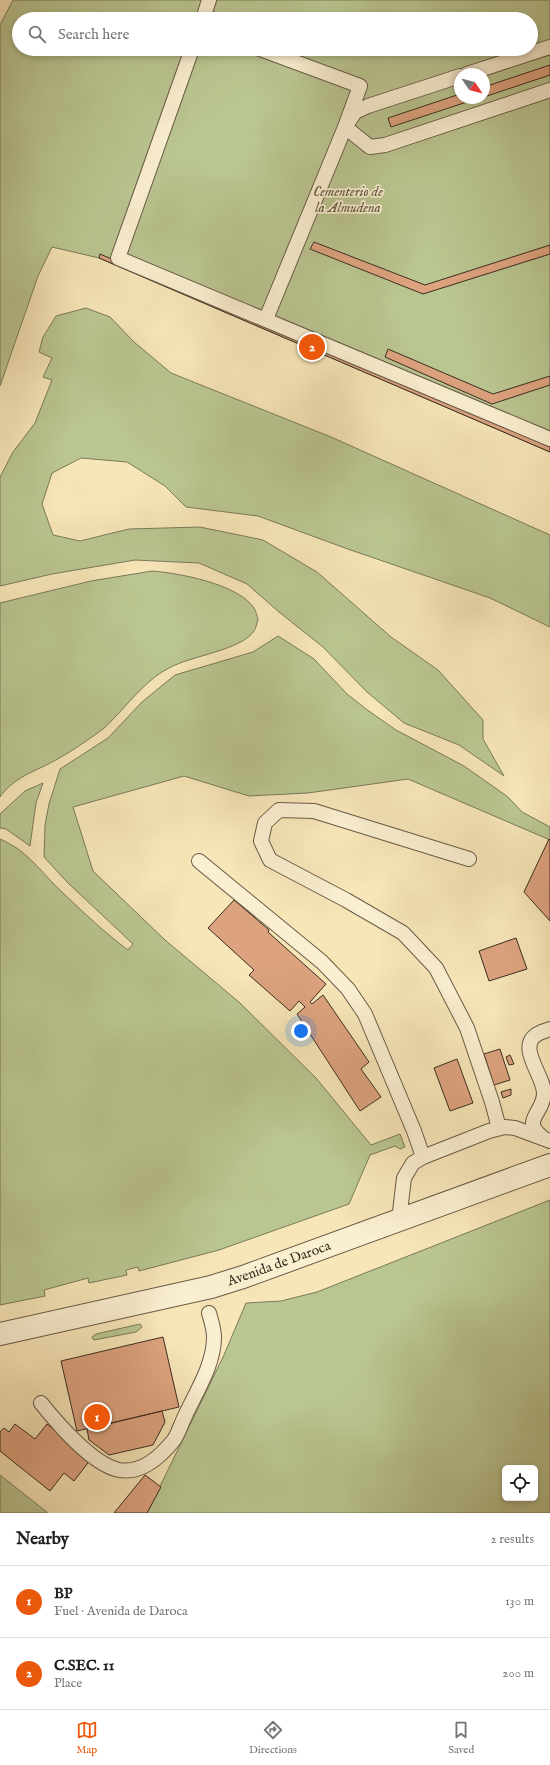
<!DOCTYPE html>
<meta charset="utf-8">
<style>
:root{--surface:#fff;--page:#f2f2f2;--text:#202124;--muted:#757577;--line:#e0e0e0;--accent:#ea580c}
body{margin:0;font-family:"IM FELL English",serif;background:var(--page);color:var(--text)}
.controls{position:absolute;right:12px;bottom:12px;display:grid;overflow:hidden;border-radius:6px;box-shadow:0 2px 6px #0003}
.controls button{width:36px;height:36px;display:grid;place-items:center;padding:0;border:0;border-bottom:1px solid var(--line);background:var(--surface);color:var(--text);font:20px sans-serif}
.compass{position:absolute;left:454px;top:68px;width:36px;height:36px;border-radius:50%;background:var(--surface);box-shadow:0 2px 6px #0003;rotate:125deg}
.you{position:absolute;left:301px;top:1031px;width:14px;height:14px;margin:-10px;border:3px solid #fff;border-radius:50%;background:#1a73e8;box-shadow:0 0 0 6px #1a73e833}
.badge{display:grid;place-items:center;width:26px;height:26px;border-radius:50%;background:var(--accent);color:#fff;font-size:13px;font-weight:700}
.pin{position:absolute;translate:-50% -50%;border:2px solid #fff;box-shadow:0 1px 4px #0006}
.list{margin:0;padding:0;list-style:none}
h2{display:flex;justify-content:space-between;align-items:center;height:52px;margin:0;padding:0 16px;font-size:17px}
h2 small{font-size:13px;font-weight:400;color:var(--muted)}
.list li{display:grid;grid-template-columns:26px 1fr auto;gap:12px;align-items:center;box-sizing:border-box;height:72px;padding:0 16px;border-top:1px solid var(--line)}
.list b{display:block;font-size:15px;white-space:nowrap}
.list p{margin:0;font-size:13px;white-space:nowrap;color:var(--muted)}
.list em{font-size:13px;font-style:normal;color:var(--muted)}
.icon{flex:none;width:22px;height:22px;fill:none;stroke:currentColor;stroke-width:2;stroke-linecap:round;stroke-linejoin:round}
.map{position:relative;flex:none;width:550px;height:1513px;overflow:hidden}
.search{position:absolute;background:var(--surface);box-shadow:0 2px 6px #0003;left:12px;right:12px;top:12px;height:44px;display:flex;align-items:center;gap:10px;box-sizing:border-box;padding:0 14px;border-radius:22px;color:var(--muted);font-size:15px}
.sheet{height:196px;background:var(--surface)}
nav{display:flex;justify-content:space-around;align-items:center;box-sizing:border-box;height:56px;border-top:1px solid var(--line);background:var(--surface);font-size:11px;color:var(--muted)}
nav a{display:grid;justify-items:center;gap:2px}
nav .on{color:var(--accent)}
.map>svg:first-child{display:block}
.green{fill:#bac691;stroke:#7a7a5a;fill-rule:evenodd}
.building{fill:#dda37f;stroke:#3b2d22}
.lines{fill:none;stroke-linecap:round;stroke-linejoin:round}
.service-casing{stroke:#6a5b48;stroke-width:16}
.tertiary-casing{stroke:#6a5b48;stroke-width:24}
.service{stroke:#faefd1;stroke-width:14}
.tertiary{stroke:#faefd1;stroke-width:22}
.labels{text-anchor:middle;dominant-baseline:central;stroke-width:3.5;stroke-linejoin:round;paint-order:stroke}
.park-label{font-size:14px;font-style:italic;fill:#5b533e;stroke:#faefd1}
.street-label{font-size:14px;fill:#3b2d22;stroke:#faefd1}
</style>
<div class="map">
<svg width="550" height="1513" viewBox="0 0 550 1513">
<rect width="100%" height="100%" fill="#f7e6b8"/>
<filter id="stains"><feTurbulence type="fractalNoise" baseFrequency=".005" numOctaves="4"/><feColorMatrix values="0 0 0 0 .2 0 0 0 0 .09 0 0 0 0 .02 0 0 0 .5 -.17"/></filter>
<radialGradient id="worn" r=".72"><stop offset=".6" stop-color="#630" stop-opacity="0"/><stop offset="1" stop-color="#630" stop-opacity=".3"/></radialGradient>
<!-- green -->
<path class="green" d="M13 0H550V452L99 258 52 247 38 276 0 386V25ZM19 19H531V49H19ZM460 74H484V98H460Z
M86 308 110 317 134 342 171 373 331 437 550 535V627L490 598 345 548 258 516 186 507 165 486 127 462 81 458 52 473 42 504 53 535 80 541 129 529 200 527 263 540 317 572 391 637 438 670 483 720V739L504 776 459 745 404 723 367 692 323 647 279 612 247 584 199 563 135 560 52 574 0 586V477L13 452 35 423 52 380 43 377 52 358 39 352 43 337 56 316Z
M152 571C179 573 238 584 254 608 256 611 257 616 258 619 257 623 256 628 254 631 242 650 190 656 169 668 149 678 133 698 118 714 113 719 108 725 103 729 88 740 71 752 54 761 34 772 14 777 0 797V603L91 581Z
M278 636 314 659 347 694 366 709 396 730 464 766 508 797 522 812 550 827V840L408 779 308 793 249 796 184 776 73 807 93 871 165 940 240 1003 316 1078 371 1145 400 1134 405 1147 400 1149 395 1146 370 1155 349 1204 219 1250 139 1271 138 1267 126 1270 127 1275 89 1283 88 1278 44 1290 45 1296 0 1305V839C30 852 40 872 63 893 82 911 106 934 128 950L133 944 68 883 44 857 45 825 49 804 60 769 108 738 142 702 175 675 253 652Z
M43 783 36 803 30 846 6 829 0 828V814L25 791Z
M550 1200V1513H147L224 1355 246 1303 281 1301 317 1292ZM505 1468H535V1498H505Z
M140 1324 142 1327 136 1332 94 1340 92 1337 96 1334Z
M0 1475 48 1513H0Z"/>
<!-- building -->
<path class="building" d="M550 65V75L484 97V87Z
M460 94V98H479L391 127 388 118Z
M314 242 425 285 550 245V254L423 294 310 249Z
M100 254 550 447V452L99 258Z
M388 349 493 394 550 376V385L492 404 385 357Z
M549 839 550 840V921L524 892Z
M234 900 269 930 268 932 326 984 310 1002 312 1004 323 995 369 1062 361 1069 381 1097 360 1111 297 1014 305 1007 299 1001 290 1011 249 975 254 970 208 928Z
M516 938 527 969 489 981 479 951Z
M500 1049 510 1080 494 1085 484 1054Z
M510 1055 514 1064 509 1065 506 1057Z
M457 1059 473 1103 450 1111 434 1068Z
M511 1089V1095L503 1098 501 1092Z
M163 1337 179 1407 77 1431 61 1361Z
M162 1411 165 1422 153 1445 109 1455 89 1440 87 1429Z
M15 1424 35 1439 47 1424 91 1459 74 1481 64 1473 50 1491 0 1451V1432L4 1428 9 1432Z
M145 1475 161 1487 147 1513H114Z"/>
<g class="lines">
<!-- service casing -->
<g class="service-casing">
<path id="service" d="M203 19 209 0
M192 49 118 258 550 439
M260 49 360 86 345 127 266 319
M467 74 550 47
M460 76 368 106 355 112 345 127 370 147 385 145 550 90
M469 859 314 811 279 810 265 823 261 841 270 860 346 900 403 933 436 968 467 1028 492 1102 499 1128
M199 861 322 962 348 989 365 1014 414 1131 423 1157
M542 1137C521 1120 543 1114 544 1094 545 1077 517 1048 536 1035 540 1032 545 1031 550 1029
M399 1220 404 1178 413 1163 423 1157 489 1131 505 1127 515 1128 550 1141
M41 1403C57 1423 93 1465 119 1470 141 1474 160 1457 173 1441 178 1435 181 1424 185 1416 196 1392 214 1365 214 1337 214 1329 211 1320 209 1313"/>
</g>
<!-- tertiary casing -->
<g class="tertiary-casing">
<g id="tertiary">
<path id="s1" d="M0 1334 211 1287 243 1277 550 1165"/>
</g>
</g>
<!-- service -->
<use href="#service" class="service"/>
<!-- tertiary -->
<use href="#tertiary" class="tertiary"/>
</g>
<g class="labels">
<!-- park labels -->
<g class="park-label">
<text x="348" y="192">Cementerio de<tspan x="348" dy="16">la Almudena</tspan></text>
</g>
<!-- street labels -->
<g class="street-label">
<text stroke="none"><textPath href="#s1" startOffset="288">Avenida de Daroca</textPath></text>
</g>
</g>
<rect width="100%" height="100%" filter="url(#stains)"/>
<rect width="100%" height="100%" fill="url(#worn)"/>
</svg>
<div class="controls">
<button><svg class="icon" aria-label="locate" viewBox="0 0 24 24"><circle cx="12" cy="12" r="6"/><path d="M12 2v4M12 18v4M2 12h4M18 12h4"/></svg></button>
</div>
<svg class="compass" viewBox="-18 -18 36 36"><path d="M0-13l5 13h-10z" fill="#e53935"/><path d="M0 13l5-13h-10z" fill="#757577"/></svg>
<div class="you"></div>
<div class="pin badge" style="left:97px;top:1417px">1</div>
<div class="pin badge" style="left:312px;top:347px">2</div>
<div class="search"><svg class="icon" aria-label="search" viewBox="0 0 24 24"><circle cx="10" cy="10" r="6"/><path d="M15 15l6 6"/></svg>Search here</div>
</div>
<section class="sheet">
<h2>Nearby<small>2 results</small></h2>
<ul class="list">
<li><span class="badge">1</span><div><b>BP</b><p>Fuel · Avenida de Daroca</p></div><em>130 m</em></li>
<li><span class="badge">2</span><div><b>C.SEC. 11</b><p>Place</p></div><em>200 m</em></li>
</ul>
</section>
<nav>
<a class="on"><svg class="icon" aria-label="map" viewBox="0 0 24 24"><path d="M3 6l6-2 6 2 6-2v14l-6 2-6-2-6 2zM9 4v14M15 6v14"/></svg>Map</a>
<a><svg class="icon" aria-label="directions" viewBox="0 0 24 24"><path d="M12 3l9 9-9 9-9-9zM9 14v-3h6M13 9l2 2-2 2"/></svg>Directions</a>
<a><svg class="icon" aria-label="saved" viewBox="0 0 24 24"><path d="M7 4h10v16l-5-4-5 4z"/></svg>Saved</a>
</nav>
